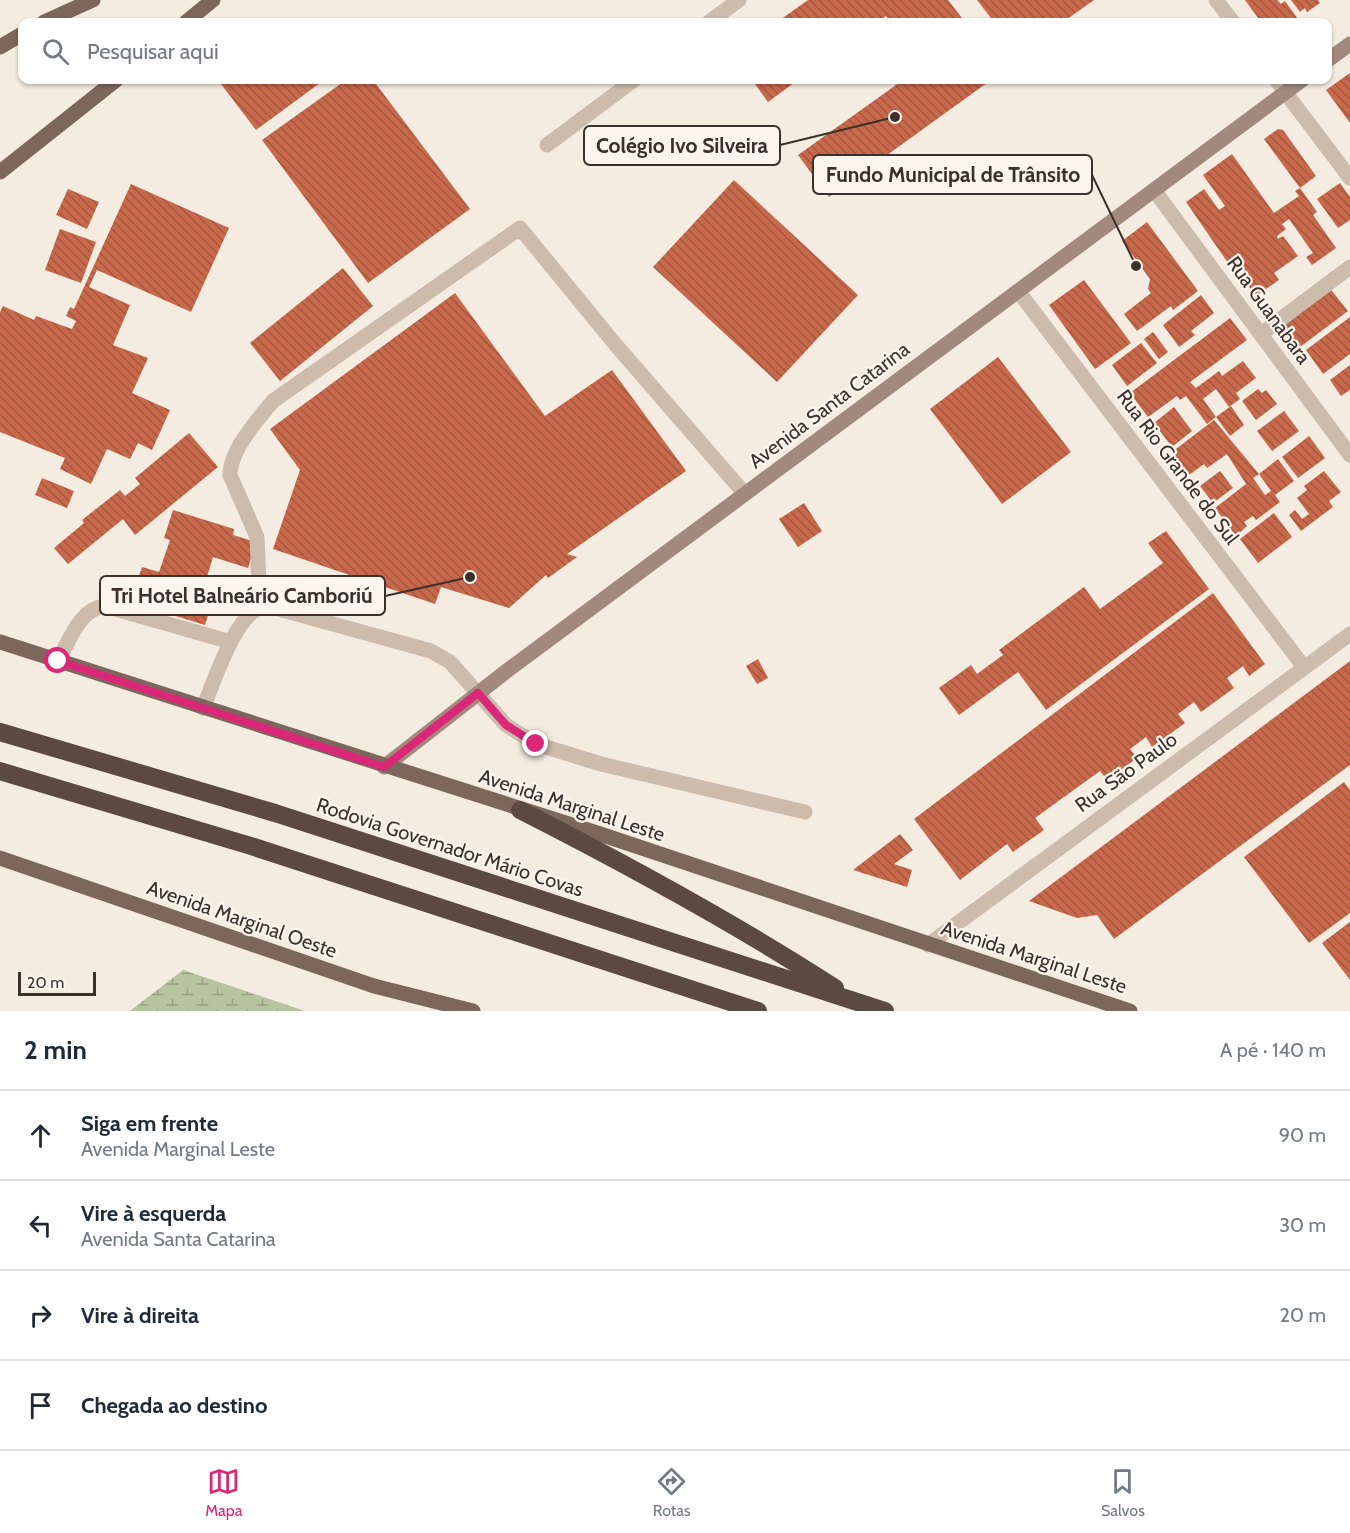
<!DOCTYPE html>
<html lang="pt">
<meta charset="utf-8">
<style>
:root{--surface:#fff;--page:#f6f6f7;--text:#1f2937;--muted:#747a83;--line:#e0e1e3;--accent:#db2777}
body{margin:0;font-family:Cabin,sans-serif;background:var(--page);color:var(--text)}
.scale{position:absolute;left:18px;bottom:15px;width:78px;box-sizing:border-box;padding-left:6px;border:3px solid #3b302b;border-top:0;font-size:16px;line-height:21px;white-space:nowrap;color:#3b302b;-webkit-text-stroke:4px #fbf5ee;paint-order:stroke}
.stop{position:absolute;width:18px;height:18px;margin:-14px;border:4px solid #db2777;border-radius:50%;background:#fff}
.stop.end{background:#db2777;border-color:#fff;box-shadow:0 2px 6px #0008}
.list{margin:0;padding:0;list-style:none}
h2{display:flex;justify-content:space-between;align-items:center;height:78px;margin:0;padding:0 24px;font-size:26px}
h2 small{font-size:20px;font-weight:400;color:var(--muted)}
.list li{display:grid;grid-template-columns:39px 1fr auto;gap:18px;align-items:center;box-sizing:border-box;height:90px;padding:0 24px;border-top:2px solid var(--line)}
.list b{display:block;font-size:22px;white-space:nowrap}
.list p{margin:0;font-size:20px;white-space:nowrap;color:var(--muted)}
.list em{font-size:20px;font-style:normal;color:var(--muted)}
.icon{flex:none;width:33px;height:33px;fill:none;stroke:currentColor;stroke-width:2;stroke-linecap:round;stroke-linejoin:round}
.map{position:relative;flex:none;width:1350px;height:1011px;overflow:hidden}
.search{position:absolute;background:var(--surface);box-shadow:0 2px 4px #0004;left:18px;right:18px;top:18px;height:66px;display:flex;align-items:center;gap:15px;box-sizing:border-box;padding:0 21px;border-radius:12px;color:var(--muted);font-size:22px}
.sheet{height:438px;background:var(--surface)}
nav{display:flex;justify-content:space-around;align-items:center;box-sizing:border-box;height:84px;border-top:2px solid var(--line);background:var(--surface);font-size:16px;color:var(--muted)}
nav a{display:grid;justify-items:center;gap:3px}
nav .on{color:var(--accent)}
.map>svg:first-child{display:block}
.wetland{fill:url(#wetland-marsh)}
.building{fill:url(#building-back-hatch)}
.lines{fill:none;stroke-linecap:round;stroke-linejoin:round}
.lane{stroke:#cdbbac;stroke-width:15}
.street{stroke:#cdbbac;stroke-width:15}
.secondary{stroke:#a18a7d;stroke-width:15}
.primary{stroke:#7d675c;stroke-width:15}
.highway{stroke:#5c4a42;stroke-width:18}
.route{stroke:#db2777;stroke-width:8}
.labels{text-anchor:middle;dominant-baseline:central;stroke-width:4.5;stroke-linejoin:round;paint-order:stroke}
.street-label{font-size:20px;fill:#3b302b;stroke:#fbf5ee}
.leader{fill:none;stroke:#3b302b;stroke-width:2}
.callout-dot{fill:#3b302b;stroke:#fbf5ee;stroke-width:2}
.callout{fill:#fbf5ee;stroke:#3b302b;stroke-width:2}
.callout-label{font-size:21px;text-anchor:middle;font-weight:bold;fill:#3b302b}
</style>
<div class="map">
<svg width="1350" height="1011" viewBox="0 0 1350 1011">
<defs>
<pattern id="wetland-marsh" width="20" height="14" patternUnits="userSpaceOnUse" patternTransform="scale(1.5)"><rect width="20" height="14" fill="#b8c4a0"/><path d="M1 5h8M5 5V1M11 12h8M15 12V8" fill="none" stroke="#97a083"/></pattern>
<pattern id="building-back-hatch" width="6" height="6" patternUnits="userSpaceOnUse" patternTransform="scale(1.5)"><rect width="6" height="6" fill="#c8694b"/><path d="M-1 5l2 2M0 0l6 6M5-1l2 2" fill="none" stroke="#a4573f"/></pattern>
</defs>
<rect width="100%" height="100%" fill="#f4ebe1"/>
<!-- wetland -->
<path class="wetland" d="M183 970 305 1011H130Z"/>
<!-- building -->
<path class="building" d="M808 0H948L965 22H890L886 16 877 22H777Z
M977 0H1094L1063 22H994Z
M1245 0H1277L1281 4 1285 1 1300 22H1261Z
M1291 0H1318L1320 3 1307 12 1305 8 1300 12Z
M1350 73V123L1326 90Z
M218 80H324L256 130Z
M346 80H373L470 209 368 283 262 140Z
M752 80H798L768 102Z
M903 80H991L829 197 798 155Z
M1278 129 1283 130 1316 176 1300 188 1264 139Z
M1232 154 1274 213 1299 196 1295 191 1300 188 1317 212 1313 215 1336 248 1312 265 1306 257 1313 253 1289 219 1282 224 1286 229 1277 236 1278 239 1283 236 1298 256 1274 273 1279 280 1256 296 1242 277 1239 279 1186 202 1204 189 1219 210 1225 206 1203 175Z
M734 180 858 295 777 382 653 267Z
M1340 183 1350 197V220L1338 228 1317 199Z
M131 184 229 228 191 312 97 270 89 287 130 305 113 345 148 358 132 393 170 410 152 450 138 443 130 459 107 449 91 484 60 469 65 458 0 432V312L3 306 34 320 36 316 72 329 76 321 66 316 70 307 74 309Z
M68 189 99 202 87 229 56 215Z
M1147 222 1198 291 1173 310 1171 306 1137 331 1124 314 1151 293 1148 289 1150 279 1122 241Z
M60 229 96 242 81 283 45 270Z
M343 268 373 306 280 381 250 343Z
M1084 280 1131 343 1095 369 1049 305Z
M1328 286 1348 311 1296 350 1280 328Z
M455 293 545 416 612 370 686 471 567 554 577 557 548 578 546 575 509 608 441 587 435 604 273 549 300 470 270 429Z
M1201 295 1214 313 1191 331 1195 335 1179 347 1163 325Z
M1350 317V354L1323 374 1306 350Z
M1230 318 1247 340 1190 382 1196 388 1219 371 1222 376 1243 361 1256 378 1236 393 1240 399 1229 407 1216 389 1203 399 1216 417 1207 424 1186 396 1180 400 1177 396 1148 417 1130 393Z
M1153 332 1168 352 1159 359 1144 339Z
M1141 343 1157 363 1127 386 1112 365Z
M998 357 1071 452 1002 504 930 409Z
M1350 365V390L1341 396 1330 380Z
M1258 389 1262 393 1266 390 1277 404 1256 420 1242 401Z
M1231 406 1244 425 1230 436 1216 417Z
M1174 407 1192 431 1172 447 1154 423Z
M1284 411 1299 431 1272 451 1257 431Z
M1214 420 1259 474 1253 478 1265 495 1271 491 1259 474 1278 459 1294 481 1275 495 1280 502 1256 520 1253 516 1244 522 1247 526 1236 536 1215 508 1246 484 1227 454 1207 468 1204 464 1189 475 1172 452Z
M189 433 218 467 135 535 123 519 68 564 54 548 84 523 82 520 120 490 125 496 140 484 135 478Z
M1309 436 1325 458 1298 478 1282 457Z
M1220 471 1233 488 1213 503 1200 486Z
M1324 471 1341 492 1329 501 1333 507 1301 531 1289 515 1295 510 1302 519 1309 514 1297 498 1307 490 1304 486Z
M42 478 74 491 67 508 35 495Z
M804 503 822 531 798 547 779 519Z
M173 510 234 529 233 535 256 542 248 568 213 557 206 580 218 584 205 625 130 602 142 567 159 572 170 540 164 538Z
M1274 513 1292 537 1258 563 1240 539Z
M1166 531 1209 589 1046 710 1018 672 959 715 939 688 971 665 977 674 1003 655 999 650 1084 587 1100 609 1163 563 1148 543Z
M1213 593 1265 664 1249 676 1243 666 1227 678 1234 688 1201 712 1194 702 1178 714 1185 723 1152 747 1146 737 1130 749 1137 758 1107 780 1100 771 1035 818 1044 830 1013 852 1007 844 960 880 914 819Z
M758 659 768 678 757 684 746 666Z
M1350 661V765L1114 939 1097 915 1077 918 1029 901Z
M1344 782 1350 790V913L1309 943 1244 857Z
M900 834 913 850 894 864 912 870 907 887 853 870Z
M1350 922V980L1322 943Z"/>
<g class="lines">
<!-- lane -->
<path class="lane" d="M260 608 257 537 230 475C230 450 258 419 273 401L520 228 615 344 745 494
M58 661C70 640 79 609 105 606L231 642
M203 708C213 685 235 614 261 608 265 607 271 608 275 608L431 651 450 662 506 725 536 744 601 764 805 812"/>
<!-- street -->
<path class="street" d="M1216 0 1233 22
M709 22 739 0
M1276 80 1350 178
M547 145 634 80
M1154 190 1350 455
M1018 291 1304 667
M1261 334 1350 267
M928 945 1350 634"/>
<!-- secondary -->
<path class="secondary" d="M1328 60 1350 44
M384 767 508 670 1302 80"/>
<!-- primary -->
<path class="primary" d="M44 22 93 0
M186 22 213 0
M0 47 22 34
M0 172 116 80
M0 642 600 834 1130 1011
M0 858 374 986 473 1011"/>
<!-- highway -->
<path class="highway" d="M0 732 275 813 885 1011
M0 771 251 846 758 1011
M520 810C628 865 733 922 835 988"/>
</g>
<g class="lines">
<!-- route -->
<path class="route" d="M58 661 384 767 478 693 506 725 536 744"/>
</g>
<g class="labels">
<!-- street labels -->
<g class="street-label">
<text transform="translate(1269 310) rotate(54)">Rua Guanabara</text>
<text transform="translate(829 405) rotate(-37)">Avenida Santa Catarina</text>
<text transform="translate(1178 467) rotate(53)">Rua Rio Grande do Sul</text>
<text transform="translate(1126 772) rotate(-36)">Rua São Paulo</text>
<text transform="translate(572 805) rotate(18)">Avenida Marginal Leste</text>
<text transform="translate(450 847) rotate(18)">Rodovia Governador Mário Covas</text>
<text transform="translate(242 919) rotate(19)">Avenida Marginal Oeste</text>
<text transform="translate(1034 957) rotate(18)">Avenida Marginal Leste</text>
</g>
</g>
<!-- callouts -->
<path class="leader" d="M895 117L780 145M1136 266L1092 175M470 577L385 596"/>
<g class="callout-dot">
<circle cx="895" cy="117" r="6"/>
<circle cx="1136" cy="266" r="6"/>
<circle cx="470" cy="577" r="6"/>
</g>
<g class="callout">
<rect x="584" y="126" width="196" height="39" rx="6"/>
<rect x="813" y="155" width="279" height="39" rx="6"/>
<rect x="100" y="576" width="285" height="39" rx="6"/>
</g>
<g class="callout-label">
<text x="682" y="153">Colégio Ivo Silveira</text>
<text x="953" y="182">Fundo Municipal de Trânsito</text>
<text x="242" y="603">Tri Hotel Balneário Camboriú</text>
</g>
</svg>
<div class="scale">20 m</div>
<div class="stop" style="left:58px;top:661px"></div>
<div class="stop end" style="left:536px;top:744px"></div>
<div class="search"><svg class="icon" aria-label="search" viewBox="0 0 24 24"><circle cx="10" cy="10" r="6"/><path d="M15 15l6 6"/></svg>Pesquisar aqui</div>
</div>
<section class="sheet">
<h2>2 min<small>A pé · 140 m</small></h2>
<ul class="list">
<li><svg class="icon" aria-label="ahead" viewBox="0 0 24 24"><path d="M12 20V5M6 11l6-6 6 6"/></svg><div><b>Siga em frente</b><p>Avenida Marginal Leste</p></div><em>90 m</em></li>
<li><svg class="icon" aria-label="left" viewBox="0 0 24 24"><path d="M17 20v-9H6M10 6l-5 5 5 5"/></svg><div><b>Vire à esquerda</b><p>Avenida Santa Catarina</p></div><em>30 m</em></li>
<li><svg class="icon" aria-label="right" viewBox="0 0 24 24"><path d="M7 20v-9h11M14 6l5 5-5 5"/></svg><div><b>Vire à direita</b></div><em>20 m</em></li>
<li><svg class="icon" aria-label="arrive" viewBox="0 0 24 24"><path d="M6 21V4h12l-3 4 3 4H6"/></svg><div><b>Chegada ao destino</b></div></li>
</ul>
</section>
<nav>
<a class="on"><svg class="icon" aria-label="map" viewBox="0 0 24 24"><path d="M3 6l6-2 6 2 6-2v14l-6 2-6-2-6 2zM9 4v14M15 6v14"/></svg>Mapa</a>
<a><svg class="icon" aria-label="directions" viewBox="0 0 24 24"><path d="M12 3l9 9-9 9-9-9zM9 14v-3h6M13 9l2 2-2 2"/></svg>Rotas</a>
<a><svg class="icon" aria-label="saved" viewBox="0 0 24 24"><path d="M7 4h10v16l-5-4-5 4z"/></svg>Salvos</a>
</nav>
